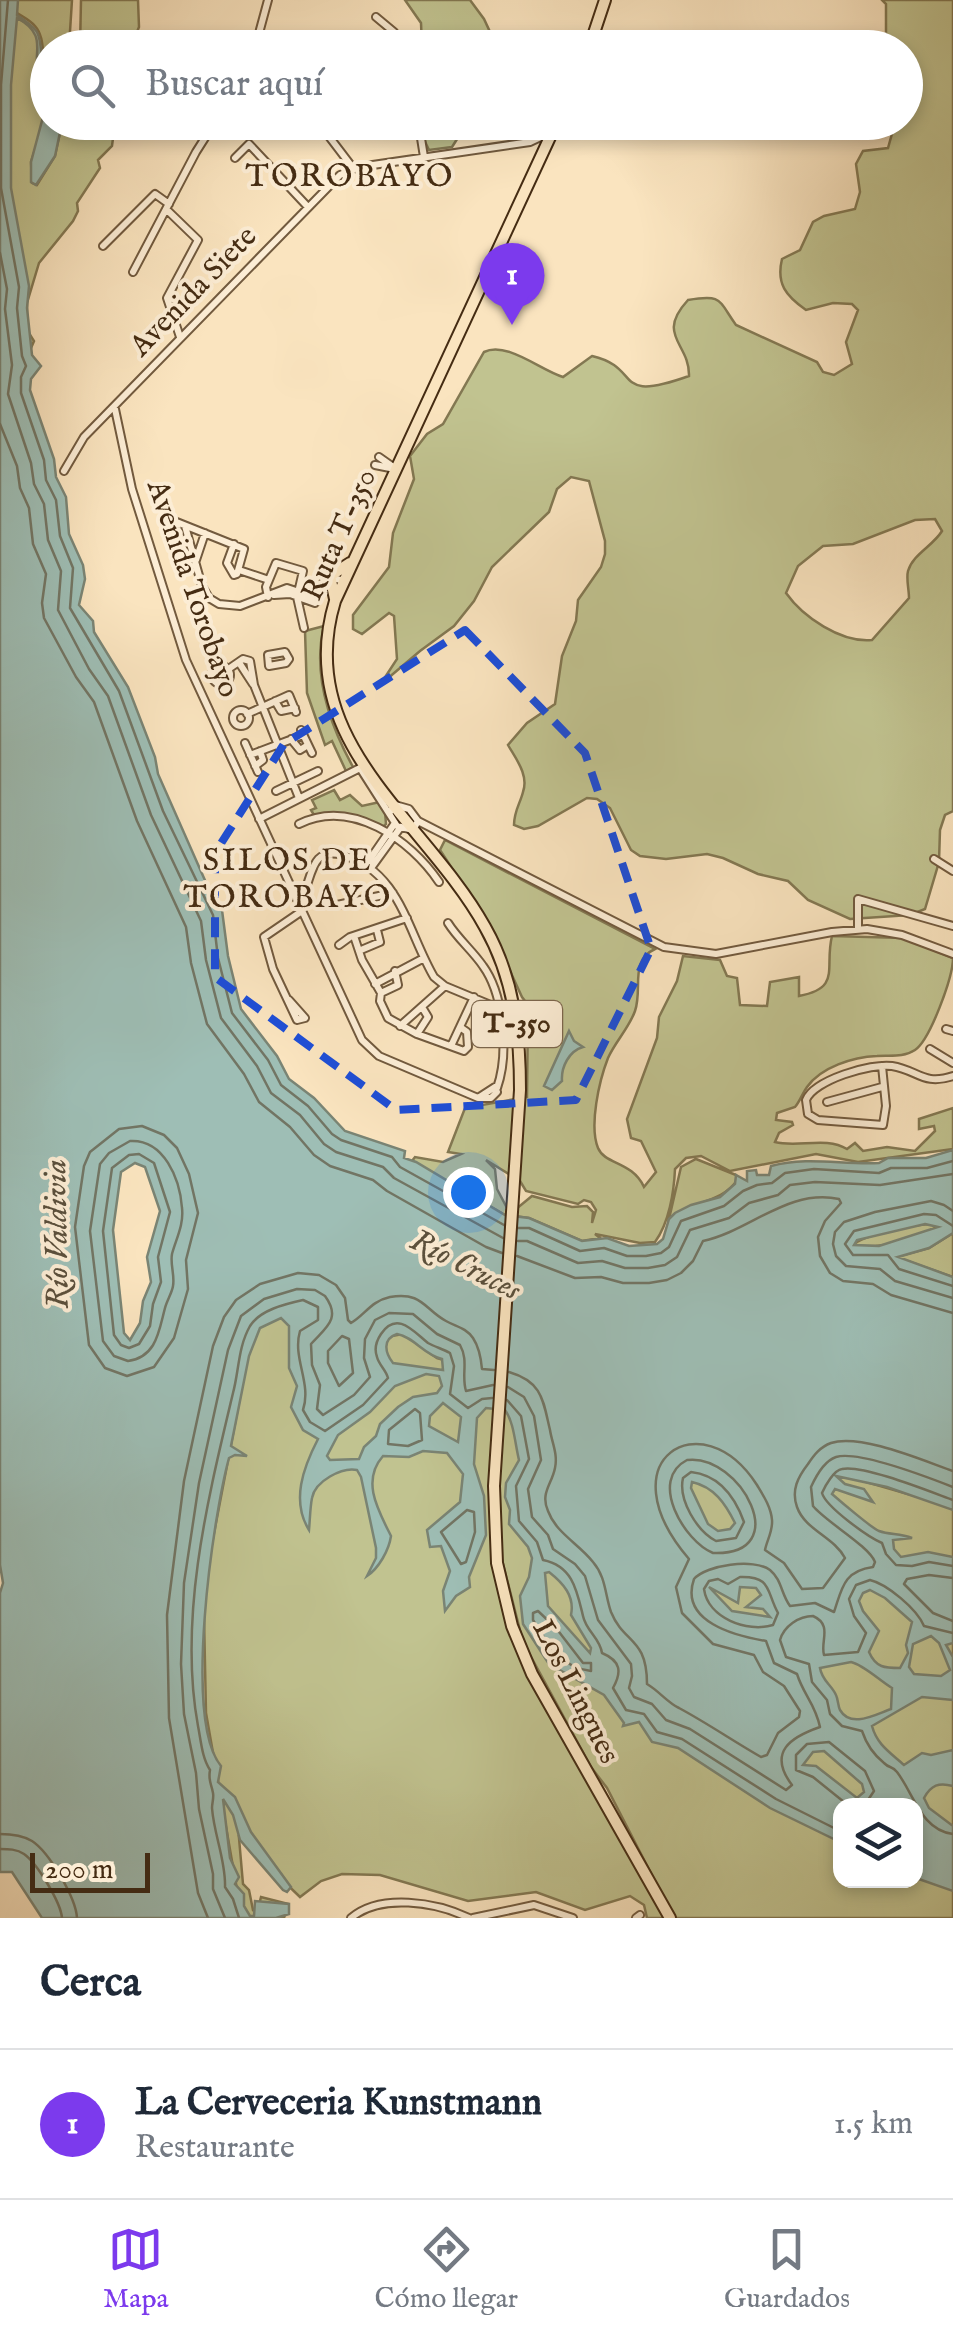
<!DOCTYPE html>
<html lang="es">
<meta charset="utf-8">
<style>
:root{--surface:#fff;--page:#f2f2f3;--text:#1f2937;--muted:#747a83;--line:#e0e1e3;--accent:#7c3aed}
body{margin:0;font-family:"IM FELL English",serif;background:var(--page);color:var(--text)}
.controls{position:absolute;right:30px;bottom:30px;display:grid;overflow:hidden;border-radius:20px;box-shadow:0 5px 15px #0003}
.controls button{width:90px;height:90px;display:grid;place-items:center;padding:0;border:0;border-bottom:2px solid var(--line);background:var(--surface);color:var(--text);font:50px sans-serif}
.scale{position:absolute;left:30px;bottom:25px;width:120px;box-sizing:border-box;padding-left:10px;border:5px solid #452c13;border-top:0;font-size:28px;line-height:35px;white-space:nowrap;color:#452c13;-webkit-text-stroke:8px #fcedd5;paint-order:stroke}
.you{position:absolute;left:468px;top:1192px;width:35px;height:35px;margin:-25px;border:8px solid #fff;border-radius:50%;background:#1a73e8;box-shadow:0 0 0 15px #1a73e833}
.badge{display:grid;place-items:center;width:65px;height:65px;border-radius:50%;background:var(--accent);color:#fff;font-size:32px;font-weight:700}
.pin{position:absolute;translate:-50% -82px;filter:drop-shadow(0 2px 5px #0008)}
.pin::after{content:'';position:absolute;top:52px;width:35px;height:30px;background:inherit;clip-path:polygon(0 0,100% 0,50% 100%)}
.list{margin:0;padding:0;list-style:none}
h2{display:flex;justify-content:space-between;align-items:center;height:130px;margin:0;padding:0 40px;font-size:42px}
h2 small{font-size:32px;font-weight:400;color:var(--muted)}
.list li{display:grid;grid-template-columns:65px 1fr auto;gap:30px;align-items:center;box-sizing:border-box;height:150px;padding:0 40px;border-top:2px solid var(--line)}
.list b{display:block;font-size:38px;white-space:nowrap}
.list p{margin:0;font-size:32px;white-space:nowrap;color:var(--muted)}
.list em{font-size:32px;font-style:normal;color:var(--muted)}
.icon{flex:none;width:55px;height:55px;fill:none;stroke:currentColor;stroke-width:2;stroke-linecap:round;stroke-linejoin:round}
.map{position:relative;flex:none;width:953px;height:1918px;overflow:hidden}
.search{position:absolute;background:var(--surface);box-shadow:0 5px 15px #0003;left:30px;right:30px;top:30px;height:110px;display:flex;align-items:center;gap:25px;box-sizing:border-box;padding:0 35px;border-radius:55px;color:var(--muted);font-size:38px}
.sheet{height:280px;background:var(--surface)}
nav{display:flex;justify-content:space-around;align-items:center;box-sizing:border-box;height:140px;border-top:2px solid var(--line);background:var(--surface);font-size:28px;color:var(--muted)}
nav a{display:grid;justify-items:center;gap:5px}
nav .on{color:var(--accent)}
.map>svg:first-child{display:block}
.green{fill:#c1c390;stroke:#837852;stroke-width:2.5;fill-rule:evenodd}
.water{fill:#9ebeb5;stroke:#7a8474;stroke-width:2.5;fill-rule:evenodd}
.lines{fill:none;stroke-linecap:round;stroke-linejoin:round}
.shore{stroke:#727564;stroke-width:2.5}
.minor-casing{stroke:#725a3e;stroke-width:10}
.major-casing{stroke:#452c13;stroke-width:14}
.minor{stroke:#fcedd5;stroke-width:6}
.major{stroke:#fae4bf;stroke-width:10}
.marked{fill:none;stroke:#1d4ed8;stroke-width:8;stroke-dasharray:20 12;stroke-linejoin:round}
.labels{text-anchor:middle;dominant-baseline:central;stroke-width:8;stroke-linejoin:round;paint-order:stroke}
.shield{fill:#fcedd5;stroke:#7c664d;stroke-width:2.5}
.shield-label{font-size:28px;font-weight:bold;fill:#452c13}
.street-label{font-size:30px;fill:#452c13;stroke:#fcedd5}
.neighbourhood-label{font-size:32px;letter-spacing:2.5px;fill:#452c13;stroke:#fcedd5}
.water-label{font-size:32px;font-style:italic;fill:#5b503c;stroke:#fcedd5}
</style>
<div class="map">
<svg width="953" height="1918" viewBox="0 0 953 1918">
<rect width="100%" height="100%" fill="#fae4bf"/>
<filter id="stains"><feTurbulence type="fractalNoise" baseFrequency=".002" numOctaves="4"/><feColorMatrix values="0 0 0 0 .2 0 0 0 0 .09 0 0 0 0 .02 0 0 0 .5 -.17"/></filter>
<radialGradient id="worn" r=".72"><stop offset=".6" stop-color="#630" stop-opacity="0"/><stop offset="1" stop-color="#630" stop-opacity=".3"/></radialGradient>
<!-- green -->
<path class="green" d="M5 0H72L69 47 48 48 47 73C41 59 46 38 35 26 25 15 13 15 5 0Z
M81 0H138L139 27 131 47 80 48Z
M405 0H470L484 19 497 47H422L421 23Z
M882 0H953V811L945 815 940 830 939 862 925 909 910 915 850 919 808 900 788 881 758 874 723 858 707 854 666 859 640 856 631 850 610 808 597 799 587 798 538 826 524 829 514 825C514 811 520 804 523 792 529 775 516 759 508 745L527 723 555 704 562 656 576 621 578 600 601 567 605 554V541L589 481 571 477 557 489 549 512 492 567 474 601 454 626 420 651 380 685 397 659 394 616 389 613 362 634 353 629V615L389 567 393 533 414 479 410 456 427 434 443 424 484 352C507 341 540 370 563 377L592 356C644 368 610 404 689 376 690 343 655 336 688 300 723 294 718 300 736 325L817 362 823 372 834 375 852 364 846 342 858 310 852 304 833 303 806 310C786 296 776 284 782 259L800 250 813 222 824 216 855 209 860 192 856 164 863 151 888 148 895 123 906 122V97L913 73 906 48 897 47 886 39V4ZM935 519 942 531C933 546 913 554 908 571 906 579 909 589 909 598L872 640C841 643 803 617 786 593L798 566 823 546 853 544 915 520Z
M9 13C15 17 26 22 32 27 50 44 25 64 47 82V113L31 162 32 183 37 185 55 156 62 123H115L112 146 98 160 100 168 77 203 78 211 73 221 39 263 27 303V330L34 341 31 348 20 310 7 208 4 15Z
M416 123H481L459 136 452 147 429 150Z
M324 626C312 674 330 725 353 767L346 771 332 741 325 745 307 693 305 631Z
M334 790 340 800 350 795 362 806 380 802 385 812 386 824 382 828C358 818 340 810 314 815L311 810 316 808 312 800Z
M445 840 655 949C629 961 643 988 635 1011 629 1028 615 1042 608 1058 599 1081 589 1126 598 1148 605 1165 632 1161 644 1187L656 1172 641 1141 631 1138 627 1119 657 1038 659 1017 677 981 683 956 720 960 727 976 737 978 740 1005 767 1006 770 982 799 977V996C842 988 824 968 832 936L904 938 953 958C953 977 930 1040 915 1050 903 1058 890 1055 877 1056 853 1057 821 1067 807 1087 802 1094 800 1101 795 1107L777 1113 776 1120 792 1122 793 1125 779 1133 775 1142C798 1148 826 1136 847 1149L855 1143 863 1151 887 1147 915 1151 935 1131 934 1126 919 1129V1119L953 1108V1149L858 1162 816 1154 730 1171 701 1156 686 1158 675 1169C674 1192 669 1223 655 1242L640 1243 595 1234 600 1238 582 1241 529 1218 505 1215 412 1161 415 1157 443 1162 461 1154 448 1152 465 1108 527 1097 528 1005 522 997 488 923 440 850ZM486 1160 520 1181 526 1191 578 1204 584 1200 591 1202 596 1210 592 1223 593 1212 587 1206 572 1207 532 1196 515 1210 507 1208 497 1189 495 1169Z
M696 1159 736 1175 738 1179C721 1205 690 1200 669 1219L681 1167Z
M932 1224 938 1226C914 1241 881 1249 853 1245 863 1235 916 1224 932 1224Z
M953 1233V1277L896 1257 929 1248Z
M305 1309 392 1336 403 1334 437 1358 953 1507V1918H674L607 1788 591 1767 523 1642 501 1556 498 1530 500 1454 491 1507 513 1631 665 1918H647L644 1905 630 1896 585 1910 536 1892 468 1901 380 1875 342 1874 321 1881 300 1897 239 1838 243 1884 249 1890 253 1910 258 1909 261 1897 288 1904 284 1918H242L206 1713 204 1616 206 1575 252 1335 259 1322ZM840 1806H916V1880H840Z"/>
<!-- water -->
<path class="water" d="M0 0H18L17 15C47 35 36 34 44 65 45 71 47 76 47 82 22 61 56 39 17 18L11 85V188L29 286 27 308 32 355 41 366 31 379 30 390 54 459 56 477 66 497 69 534 83 565 85 579 79 605 93 621 94 632 128 687 155 757 158 774 215 903 222 910 228 956 241 1009 277 1056 289 1079 314 1098 345 1131 405 1151 404 1158 416 1162 505 1215 529 1218 582 1241 607 1238 629 1246 657 1244 663 1239 669 1219 675 1213 691 1205 720 1197 735 1184 736 1175 747 1181V1171L756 1170 757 1175H769L771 1166C808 1156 842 1165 879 1163L888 1158H926L953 1150V1233L929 1248 898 1257 953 1277V1510L887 1487 836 1476 845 1484 864 1489 873 1502 835 1489 832 1494C840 1501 873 1529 879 1531 890 1535 900 1533 912 1538L893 1540 894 1549 901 1557 928 1552 953 1557V1643L946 1645 953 1657V1700L922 1697 872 1726C877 1745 891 1753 904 1765L922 1753 931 1755 953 1750V1786C939 1782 931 1785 924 1798L929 1808 953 1826V1891L916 1878V1806H840V1842L770 1808 678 1748 652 1742 639 1722 623 1726 624 1723 604 1695 549 1664 523 1624 520 1596 529 1577 532 1558 528 1547 509 1524 510 1510 505 1497 506 1483 519 1460C515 1444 514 1422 505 1410L486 1408 477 1418 474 1464 484 1496 486 1535 469 1577 470 1587 456 1596 445 1611 443 1591 450 1571 441 1546 430 1547 427 1530 460 1502 463 1474 447 1453 423 1451 409 1457 383 1456C361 1481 378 1510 391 1536 389 1550 379 1568 367 1576L376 1558V1548L361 1477 357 1470C342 1467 315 1481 312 1498 310 1508 310 1520 309 1530 291 1501 303 1468 318 1439L303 1430 291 1407 297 1386 289 1368V1326L281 1318 260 1328 249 1356 231 1446 247 1456 235 1455 229 1458C213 1517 183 1720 221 1766L218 1782 235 1797 251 1832 291 1887 287 1892 283 1890 240 1840 233 1815 223 1799 230 1858 239 1877 235 1884 244 1894V1906L250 1916H254L255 1901 289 1904V1914L276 1918H42L12 1872H0V1593L3 1583 0 1565ZM135 1163 145 1167 160 1211 147 1257 151 1282 143 1301 140 1323 130 1340 124 1333 113 1230 121 1172ZM925 1224 938 1227 879 1246 854 1245 857 1240ZM397 1334C414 1337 424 1355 442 1359L443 1370 393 1363C385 1353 382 1339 397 1334ZM426 1374 439 1376 442 1386 437 1393 413 1397 398 1407 380 1424 376 1436 364 1447 359 1459 330 1460 327 1456 338 1435 370 1412 395 1386ZM443 1403 461 1417 458 1442 429 1426 430 1416ZM692 1482C714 1487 725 1503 735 1523L730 1529 718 1531 708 1524 691 1488ZM549 1572C563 1583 575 1596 571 1615L591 1648 590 1653 548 1606 545 1573ZM709 1587 738 1603 740 1587 756 1588 761 1595 746 1607 763 1609 770 1617 732 1611ZM870 1590 885 1598 912 1622 906 1645 908 1653 900 1668C885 1668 876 1668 869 1652L879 1631 863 1611 859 1601 863 1593ZM931 1636 939 1643 950 1670 941 1676 914 1674 909 1667 913 1644ZM851 1662C864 1665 880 1681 892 1688L891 1709C876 1714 851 1729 840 1710 838 1706 838 1699 836 1695 831 1684 822 1681 820 1668ZM824 1751 862 1784 864 1792 857 1798 816 1766 803 1765 813 1752Z
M47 102 48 122 62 123 55 156 36 185 31 182V162Z
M569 1031 574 1041 583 1047C569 1051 561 1067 562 1081L552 1090 544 1086Z"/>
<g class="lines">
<!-- shore -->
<path class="shore" d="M8 0 1 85V188L19 287 17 308 22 356 26 366 21 377V393L44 460 46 480 56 500 60 536 73 568 70 608 119 691 163 811 213 915 218 958 232 1013 268 1060 281 1085 308 1106 332 1134 341 1140 392 1157 400 1167 504 1225
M0 253 7 289 5 309 12 365 8 394 31 463 34 484 44 504 48 540 61 571 58 610 89 669 108 696 151 815 201 921 206 960 221 1018 257 1066 271 1093 300 1115 324 1144 336 1152 383 1167 394 1178 503 1238
M0 424 17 466 20 488 29 508 33 544 46 574 42 603 44 618 76 677 94 702 137 821 186 927 191 963 207 1024 244 1074 259 1102 290 1127 314 1155 330 1166 373 1180 387 1191 486 1247 502 1253
M142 1126 164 1135 177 1148 189 1174 198 1213 186 1260 188 1289 174 1338 154 1367 127 1376 105 1368 89 1345 75 1227 84 1166 90 1152 119 1129Z
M130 1141C164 1139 180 1179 182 1208 184 1225 176 1239 172 1254 170 1265 175 1275 173 1286 172 1293 167 1300 165 1308 159 1330 157 1357 128 1361L114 1356 103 1341 90 1231 100 1164 109 1153Z
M139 1154 154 1163 170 1212 158 1257 161 1282 153 1304 150 1326 139 1344 129 1348 121 1345 114 1335 103 1231 112 1168 129 1155Z
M953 1211 944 1205 931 1201 875 1212 844 1222 835 1232 833 1244 836 1256 846 1266 880 1269 895 1281 953 1298
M953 1226 936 1215 924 1214 854 1231 845 1244 853 1255H888L899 1269 953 1286
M518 1228H529L580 1251 604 1248 627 1256H646L661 1253 669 1247 681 1221 724 1206 743 1191 757 1185 772 1183 785 1173 814 1169 879 1173 891 1168H927L953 1161
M518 1241H527L578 1263 602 1261 625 1268H648L665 1265 677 1257 690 1230 729 1218 749 1203 778 1195 790 1185 815 1182 880 1185 953 1174
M517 1256 575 1278 601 1277 623 1283H649L667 1280 681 1273 693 1261 703 1241C750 1231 788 1188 839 1199L841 1203 825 1221 818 1237 820 1256 830 1273 843 1281 873 1284 891 1295 953 1313
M342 1336 349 1339 353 1373 339 1386 328 1363V1351Z
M509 1372C543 1382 543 1401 550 1430 552 1443 558 1454 555 1468 552 1484 540 1493 548 1511 556 1533 579 1544 593 1562 606 1577 605 1595 611 1612 624 1644 647 1637 647 1684 659 1691 668 1703 679 1708 707 1723 733 1741 761 1757L767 1755 778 1733 799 1717 800 1711 784 1686 763 1672 754 1655 713 1644 682 1613 676 1587 689 1559C604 1460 702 1399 757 1485 763 1495 771 1507 772 1520 773 1531 767 1540 765 1550L784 1563 802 1589 823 1588 845 1558C834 1537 805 1530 797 1507 791 1490 798 1477 808 1464 814 1455 820 1447 831 1443 860 1433 924 1461 953 1471
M508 1387 524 1397 534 1416 541 1460 528 1489 532 1517 548 1535 553 1549 575 1564 585 1576 598 1620 631 1664 632 1676 629 1688 634 1697 652 1704 666 1720 690 1729 786 1790 792 1785C767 1752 791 1737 820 1727 815 1703 804 1696 797 1674L774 1663 766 1641C736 1636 679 1622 694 1579 706 1565 754 1558 770 1570 782 1580 781 1594 790 1606L815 1603 834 1612C842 1589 843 1571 873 1567L875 1562C869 1546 826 1522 813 1506L811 1487C816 1476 824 1461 836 1457 858 1450 930 1478 953 1487
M507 1400 521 1416 529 1459 516 1486 519 1521 537 1542 543 1560C573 1566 577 1591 583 1616 586 1631 600 1638 602 1653 621 1661 622 1672 613 1688L626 1710 644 1714 657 1732 682 1739 776 1799 840 1831
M415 1409 420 1413 422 1440 408 1446 388 1444 389 1430Z
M687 1460C740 1453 796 1556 713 1553 684 1541 648 1480 687 1460Z
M691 1472C719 1475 735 1497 744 1522L736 1538 716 1541C697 1531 678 1500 683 1478Z
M953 1500C931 1492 862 1464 842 1469 834 1470 825 1486 822 1493 826 1507 868 1537 882 1543L886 1554 896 1565 912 1566 929 1562 953 1566
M467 1510 474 1512 475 1532 466 1562 461 1564 441 1532Z
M740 1577C772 1576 766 1591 778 1613L773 1625C747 1633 708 1618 704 1589L709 1581 718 1579 728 1584Z
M953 1578 929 1575 907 1579 904 1584 933 1613 953 1621
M538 1611 556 1628 583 1663H591V1671C561 1668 549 1646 533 1620V1613Z
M953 1633 924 1626C917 1609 887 1584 870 1580L856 1585 849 1599 854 1616 866 1633 858 1652 824 1655C820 1641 833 1625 813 1616 799 1616 784 1626 780 1640L786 1657 809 1664 812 1682 827 1700 830 1714 842 1726 862 1731C866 1743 874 1755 884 1763 890 1769 891 1765 897 1772 914 1794 921 1830 953 1834
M849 1806 813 1777 796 1770V1755L807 1744 829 1742 865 1771 874 1791 864 1806
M0 1834C11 1834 22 1835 32 1841 49 1852 76 1898 77 1918
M0 1849C8 1849 17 1849 24 1854 37 1863 61 1903 62 1918
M208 1918 198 1893 169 1718 167 1615 184 1481 213 1346 224 1317 236 1300 260 1284 298 1273 319 1275 336 1285 345 1298 348 1320 351 1323C365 1315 371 1301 390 1297 422 1291 425 1310 446 1321 457 1327 466 1328 473 1338 479 1347 481 1358 482 1369L494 1370
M225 1918 213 1889V1874L199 1809 196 1773 184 1714 181 1664 184 1583 199 1483 228 1350 241 1316 264 1299 297 1289 315 1290 325 1296C342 1319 325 1328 311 1344L312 1365 320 1385 317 1409 323 1415 354 1395 370 1377 364 1358 365 1339 375 1320 389 1313 413 1314 437 1334 460 1345C469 1361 461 1375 466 1391L493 1385
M239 1918 233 1899 225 1887C226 1861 214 1835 212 1808 212 1803 214 1798 213 1793 211 1782 208 1781 210 1770 202 1758 201 1741 198 1726 178 1617 208 1498 233 1393 239 1371 238 1347 250 1326 260 1310 285 1304 303 1300L318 1307V1320L300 1331C292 1358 312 1383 303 1410L310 1422 325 1431 363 1405 388 1378C386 1370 379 1365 377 1357 374 1349 377 1340 381 1334 397 1310 414 1332 428 1343 435 1347 443 1349 450 1353L454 1366 450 1394 468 1408 482 1399 492 1398"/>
<!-- minor casing -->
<g class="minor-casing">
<path id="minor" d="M376 17 394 32 402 48
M255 48 268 0
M318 122 353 168
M412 122 420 132 424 157
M235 158 249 144 307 206
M166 209 198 240 167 298 180 337
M103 246 155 194 169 204
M133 272 196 152 215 122
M115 409 132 489 186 660 362 1040 379 1056 478 1098
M379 457 396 469
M375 465 395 469
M64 471 84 437 340 175 359 167 530 142 551 132
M174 521 244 549 237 574 234 575 227 563 234 544
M185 526 202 586 209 598 219 604 240 606 287 588 317 598
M196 560 205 533
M239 570 269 580
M274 595 290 594 315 603 317 600
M268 597 266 587 276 563 303 571 297 597 304 628
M317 598 326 576 344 581
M285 652 289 659 286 663 269 666 268 655Z
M240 664 253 684
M212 675a9 9 0 1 1 18 0a9 9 0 1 1-18 0Z
M227 670 243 659 250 661 254 685 299 798
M275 701 281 711 295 708
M233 718a8 8 0 1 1 16 0a8 8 0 1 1-16 0Z
M247 714 289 695 296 712
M301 730 312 753
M291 739 300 750 308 745
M245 743 258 772
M250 755 303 735
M255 766 263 760 260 751
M276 791 318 771
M390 812 395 805 409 809 418 821 664 947 716 954 832 932 867 929 902 935 953 954
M259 819 360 768 397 826 413 830 418 821
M299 824C351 798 410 839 439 882
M934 859 953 871
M366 865 395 823
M371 868 400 828
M293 892 307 885C313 867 316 848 342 855 400 870 408 933 434 977L445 986 498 1008
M337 905 393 893
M448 923C458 939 472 950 483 966 504 995 509 1054 497 1088
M858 929V899L953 926
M354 936 362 960 381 993 380 1001 388 1018 417 1034 464 1051 468 1047 467 1032 460 1027
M339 945 350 937 407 918
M361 950 380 942 377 930
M375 984 424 958
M381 993 398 985 395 971
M289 1000 305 1018 297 1020 273 969 264 937 302 911
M400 1026 445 986
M946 1029 953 1031
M417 1034 428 1017 422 1007
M451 1046 474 997
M930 1049 953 1063
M882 1066 886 1106 883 1125 818 1120 808 1114 806 1100C814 1080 871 1063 892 1066 918 1070 923 1086 953 1076
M495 1087 497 1092 491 1098H478Z
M827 1102 882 1087
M351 1918C380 1893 436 1902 469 1918
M473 1918 534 1905 573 1918
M636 1918 640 1915"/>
</g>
<!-- major casing -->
<g class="major-casing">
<path id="major" d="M589 48 605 0
M557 122 335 601C292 742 426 820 485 927 514 978 520 1033 520 1090L494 1486 497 1563 512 1626 532 1674 670 1918
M335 599 330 576 350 563"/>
</g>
<!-- minor -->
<use href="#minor" class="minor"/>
<!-- major -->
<use href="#major" class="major"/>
</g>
<!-- marked area -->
<path class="marked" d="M465 630 585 753 651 949 576 1100 396 1110 215 977V853L284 744Z"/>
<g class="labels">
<!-- shield labels -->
<rect class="shield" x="472" y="1001" width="90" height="46" rx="8"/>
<g class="shield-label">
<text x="517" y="1024">T-350</text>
</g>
<!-- street labels -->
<g class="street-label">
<text transform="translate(194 292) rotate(-46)">Avenida Siete</text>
<text transform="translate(340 535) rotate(-66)">Ruta T-350</text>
<text transform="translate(192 589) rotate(71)">Avenida Torobayo</text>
<text transform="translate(575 1692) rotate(63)">Los Lingues</text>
</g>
<!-- neighbourhood labels -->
<g class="neighbourhood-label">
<text x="350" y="177">TOROBAYO</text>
<text x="288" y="861">SILOS DE<tspan x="288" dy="37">TOROBAYO</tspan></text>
</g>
<!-- water labels -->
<g class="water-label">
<text transform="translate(58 1234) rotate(-91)">Río Valdivia</text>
<text transform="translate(465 1266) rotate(27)">Río Cruces</text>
</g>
</g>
<rect width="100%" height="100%" filter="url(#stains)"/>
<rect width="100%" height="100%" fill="url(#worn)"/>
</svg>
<div class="controls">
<button><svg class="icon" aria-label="layers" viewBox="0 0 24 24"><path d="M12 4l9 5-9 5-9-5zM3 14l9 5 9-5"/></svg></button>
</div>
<div class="scale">200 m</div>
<div class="you"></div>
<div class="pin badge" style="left:512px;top:325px">1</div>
<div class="search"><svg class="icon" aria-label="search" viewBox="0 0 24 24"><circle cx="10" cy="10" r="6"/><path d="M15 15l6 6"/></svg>Buscar aquí</div>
</div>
<section class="sheet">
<h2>Cerca<small></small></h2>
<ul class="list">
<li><span class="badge">1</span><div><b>La Cerveceria Kunstmann</b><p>Restaurante</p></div><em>1.5 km</em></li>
</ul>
</section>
<nav>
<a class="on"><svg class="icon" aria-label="map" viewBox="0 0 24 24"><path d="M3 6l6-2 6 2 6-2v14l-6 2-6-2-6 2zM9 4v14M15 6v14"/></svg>Mapa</a>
<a><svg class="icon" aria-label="directions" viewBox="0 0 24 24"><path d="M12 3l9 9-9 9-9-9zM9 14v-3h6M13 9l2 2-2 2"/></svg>Cómo llegar</a>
<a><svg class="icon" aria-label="saved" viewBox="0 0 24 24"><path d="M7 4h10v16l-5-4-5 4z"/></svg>Guardados</a>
</nav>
